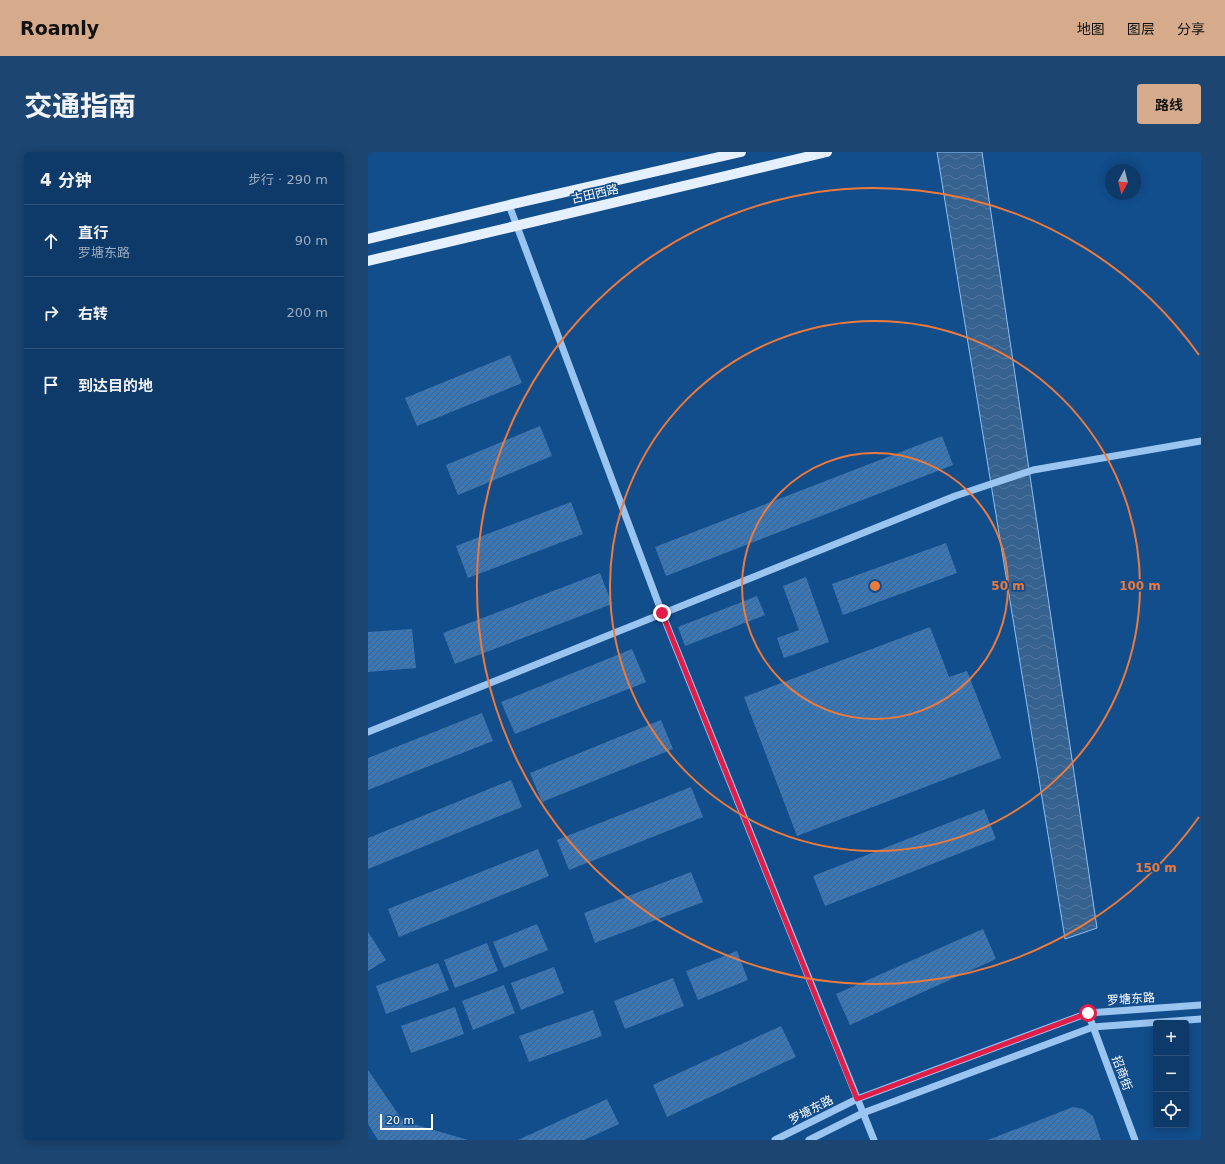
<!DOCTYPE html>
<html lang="zh">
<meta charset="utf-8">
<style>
:root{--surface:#0e3a69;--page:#1c4571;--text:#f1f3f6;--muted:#9badc0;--line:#2e547d;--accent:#d6ab8b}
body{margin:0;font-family:"DejaVu Sans","Noto Sans SC",sans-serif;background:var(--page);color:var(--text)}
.controls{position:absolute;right:12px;bottom:12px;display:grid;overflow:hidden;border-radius:4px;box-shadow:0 2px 10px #0003}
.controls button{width:36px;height:36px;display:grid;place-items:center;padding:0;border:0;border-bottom:1px solid var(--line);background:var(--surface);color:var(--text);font:20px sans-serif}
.compass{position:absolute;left:737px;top:12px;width:36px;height:36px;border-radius:50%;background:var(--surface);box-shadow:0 2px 10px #0003;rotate:187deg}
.scale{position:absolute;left:12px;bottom:10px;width:53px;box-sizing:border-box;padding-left:4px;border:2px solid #fff;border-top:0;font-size:11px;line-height:14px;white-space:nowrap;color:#fff;-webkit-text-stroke:3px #124d8c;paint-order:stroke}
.stop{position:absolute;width:12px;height:12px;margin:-9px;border:3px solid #e11d48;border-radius:50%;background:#fff}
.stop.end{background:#e11d48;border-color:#fff;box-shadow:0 1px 4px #0008}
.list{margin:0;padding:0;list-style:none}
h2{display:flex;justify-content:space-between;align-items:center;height:52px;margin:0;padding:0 16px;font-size:17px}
h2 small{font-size:13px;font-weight:400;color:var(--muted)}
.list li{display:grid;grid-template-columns:26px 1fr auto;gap:12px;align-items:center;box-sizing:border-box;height:72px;padding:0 16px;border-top:1px solid var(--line)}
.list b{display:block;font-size:15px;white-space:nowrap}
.list p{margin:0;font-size:13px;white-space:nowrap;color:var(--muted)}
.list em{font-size:13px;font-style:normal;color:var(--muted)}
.icon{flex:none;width:22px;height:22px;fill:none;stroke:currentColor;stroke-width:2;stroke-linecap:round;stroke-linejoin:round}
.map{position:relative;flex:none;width:833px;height:988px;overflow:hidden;border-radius:4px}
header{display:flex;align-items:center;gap:24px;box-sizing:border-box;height:56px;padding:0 20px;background:var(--accent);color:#111}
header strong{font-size:19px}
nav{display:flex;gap:22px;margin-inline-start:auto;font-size:14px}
.intro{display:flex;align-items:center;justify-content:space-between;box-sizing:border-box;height:96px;padding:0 24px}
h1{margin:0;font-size:28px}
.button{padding:10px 18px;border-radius:4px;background:var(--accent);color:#111;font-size:14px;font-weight:700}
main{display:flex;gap:24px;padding:0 24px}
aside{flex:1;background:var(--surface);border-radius:4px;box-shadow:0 2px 10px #0003}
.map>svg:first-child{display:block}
.water{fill:url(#water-waves);stroke:#8bc1f4}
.building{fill:url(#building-hatch)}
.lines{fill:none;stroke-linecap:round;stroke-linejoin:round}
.minor{stroke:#9ac5f1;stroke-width:7}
.major{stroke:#e4f0ff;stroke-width:10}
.route{stroke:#e11d48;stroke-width:5}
.ring{fill:none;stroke:#ed7a3d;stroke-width:2}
.labels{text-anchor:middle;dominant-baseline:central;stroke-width:3.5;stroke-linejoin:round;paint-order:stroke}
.street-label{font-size:12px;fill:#fff;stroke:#124d8c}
.centre{fill:#ed7a3d;stroke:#124d8c;stroke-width:2}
.ring-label{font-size:12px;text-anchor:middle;font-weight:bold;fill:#ed7a3d;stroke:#124d8c;stroke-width:3.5;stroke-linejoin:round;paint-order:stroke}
</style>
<header>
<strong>Roamly</strong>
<nav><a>地图</a><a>图层</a><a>分享</a></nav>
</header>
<div class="intro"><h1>交通指南</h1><a class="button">路线</a></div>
<main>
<aside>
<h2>4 分钟<small>步行 · 290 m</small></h2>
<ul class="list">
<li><svg class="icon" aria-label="ahead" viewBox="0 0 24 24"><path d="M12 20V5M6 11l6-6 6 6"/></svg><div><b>直行</b><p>罗塘东路</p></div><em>90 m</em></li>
<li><svg class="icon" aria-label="right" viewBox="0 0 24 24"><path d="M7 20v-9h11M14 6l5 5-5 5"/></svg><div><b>右转</b></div><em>200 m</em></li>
<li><svg class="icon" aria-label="arrive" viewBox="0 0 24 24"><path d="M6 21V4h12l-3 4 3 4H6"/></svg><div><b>到达目的地</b></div></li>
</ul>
</aside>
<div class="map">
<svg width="833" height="988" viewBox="0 0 833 988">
<defs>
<pattern id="water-waves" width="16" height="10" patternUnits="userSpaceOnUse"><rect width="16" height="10" fill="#366290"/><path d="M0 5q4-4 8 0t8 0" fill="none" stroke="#547aa1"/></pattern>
<pattern id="building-hatch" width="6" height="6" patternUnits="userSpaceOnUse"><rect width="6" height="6" fill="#3b77b5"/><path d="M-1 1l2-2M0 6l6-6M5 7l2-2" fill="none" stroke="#446280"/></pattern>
</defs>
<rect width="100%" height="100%" fill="#124d8c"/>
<!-- water -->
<path class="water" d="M569 0H614L729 776 697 787Z"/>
<!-- building -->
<path class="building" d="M142 203 154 231 49 274 37 246Z
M172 274 184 304 90 343 78 313Z
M574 284 585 313 298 424 287 395Z
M203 350 215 382 100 426 88 394Z
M578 391 589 421 475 463 464 432Z
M232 421 244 452 87 512 75 481Z
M438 425 461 490 416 506 409 486 431 478 415 434Z
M389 444 397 463 317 494 310 475Z
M562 475 581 525 599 519 633 606 429 684 376 545Z
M44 477 48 516 0 520V480Z
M264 497 278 530 147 582 133 550Z
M114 561 125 589 0 638V606Z
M293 568 305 597 174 650 162 621Z
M143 628 154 655 0 717V686Z
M323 635 335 665 201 718 189 688Z
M616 657 628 687 457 754 445 724Z
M170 697 181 724 31 785 20 757Z
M323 720 335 750 227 791 216 761Z
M169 772 180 798 136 816 125 790Z
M615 777 628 807 482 873 468 842Z
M0 780 18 808 0 819Z
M119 791 130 819 87 836 76 808Z
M369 799 380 828 330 848 318 819Z
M70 811 81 838 18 862 8 834Z
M186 815 196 841 153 858 143 831Z
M305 826 316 854 257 877 246 849Z
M136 833 147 861 105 878 94 849Z
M87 855 96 882 43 901 33 874Z
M225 858 234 884 161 910 151 884Z
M413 874 428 905 299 965 285 933Z
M0 918 35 969 100 988H10L0 972Z
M239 947 251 972 216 988H150Z
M705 955 715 957 725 964 733 988H620Z"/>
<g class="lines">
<!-- minor -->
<path class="minor" d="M141 53 294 461 506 988
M0 580 587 344 665 318 833 289
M720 861 767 988
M407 988 489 947 720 861 833 853
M441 988 495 961 725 875 833 867"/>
<!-- major -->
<path class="major" d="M0 87 141 53 373 0
M0 109 459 0"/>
</g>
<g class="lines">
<!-- route -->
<path class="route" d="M294 461 489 947 720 861"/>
</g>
<!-- distance rings -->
<g class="ring">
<circle cx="507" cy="434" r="133"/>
<circle cx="507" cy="434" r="265"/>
<path d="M831 665A398 398 0 1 1 831 203"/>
</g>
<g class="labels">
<!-- street labels -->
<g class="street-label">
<text transform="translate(227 42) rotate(-13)">古田西路</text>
<text transform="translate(763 847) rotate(-4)">罗塘东路</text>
<text transform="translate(754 921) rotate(70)">招商街</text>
<text transform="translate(443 958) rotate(-27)">罗塘东路</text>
</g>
</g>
<circle cx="507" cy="434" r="6" class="centre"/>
<g class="ring-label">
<text x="640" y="438">50 m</text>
<text x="772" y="438">100 m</text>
<text x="788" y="720">150 m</text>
</g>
</svg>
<div class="controls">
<button>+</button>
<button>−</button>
<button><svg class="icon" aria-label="locate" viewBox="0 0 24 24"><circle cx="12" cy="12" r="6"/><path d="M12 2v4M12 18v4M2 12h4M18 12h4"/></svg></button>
</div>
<svg class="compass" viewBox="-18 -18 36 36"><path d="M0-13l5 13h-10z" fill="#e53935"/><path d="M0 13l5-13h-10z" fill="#9badc0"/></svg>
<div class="scale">20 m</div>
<div class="stop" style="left:720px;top:861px"></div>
<div class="stop end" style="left:294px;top:461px"></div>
</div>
</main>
